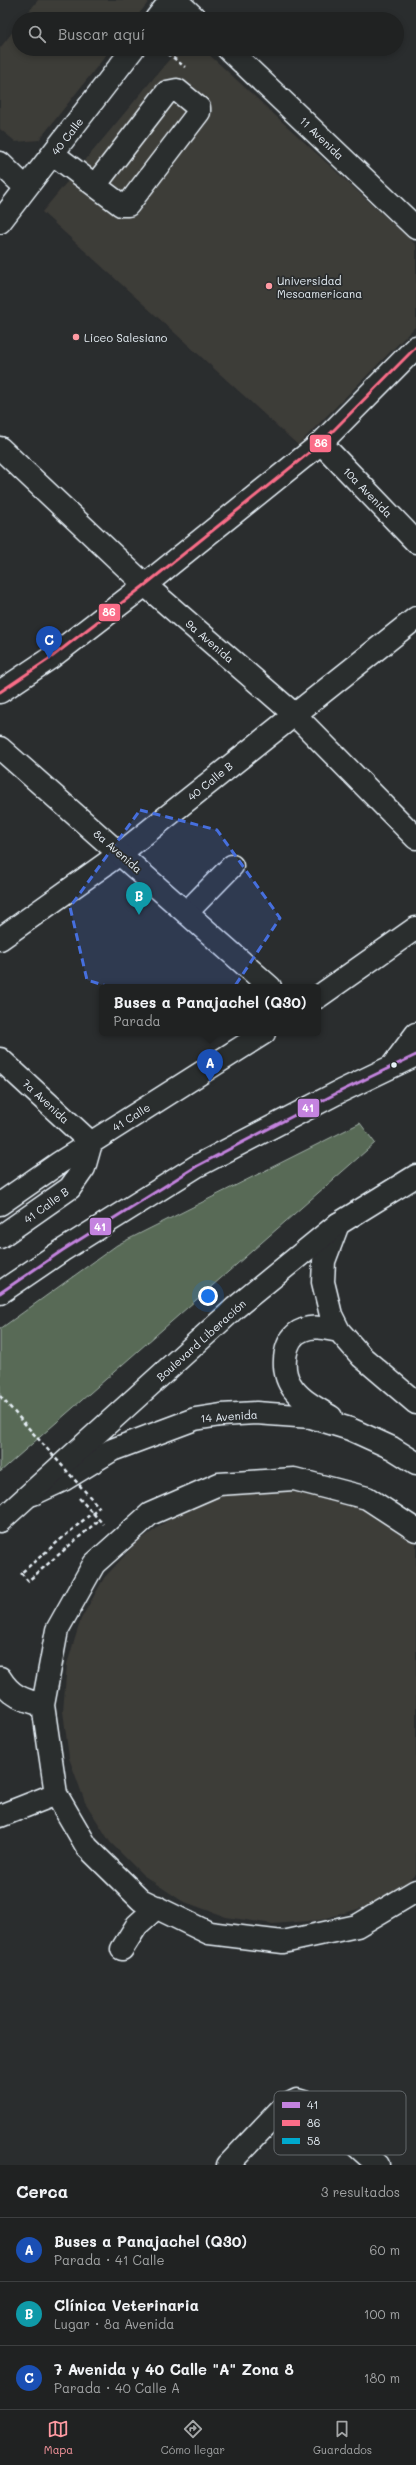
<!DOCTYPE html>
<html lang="es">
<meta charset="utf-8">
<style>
:root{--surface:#202222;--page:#2d2f2f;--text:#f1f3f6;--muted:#a2a4a5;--line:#3d3f40;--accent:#ff9aa2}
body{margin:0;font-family:Mali,sans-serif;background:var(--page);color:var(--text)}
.you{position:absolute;left:208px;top:1296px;width:14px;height:14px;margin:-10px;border:3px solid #fff;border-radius:50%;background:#1a73e8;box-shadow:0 0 0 6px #1a73e833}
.badge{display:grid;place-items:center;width:26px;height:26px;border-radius:50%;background:var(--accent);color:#fff;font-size:13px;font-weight:700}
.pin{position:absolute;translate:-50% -33px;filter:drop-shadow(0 1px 2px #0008)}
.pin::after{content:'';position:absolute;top:21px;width:14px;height:12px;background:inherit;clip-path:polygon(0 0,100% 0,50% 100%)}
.popup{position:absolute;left:99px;top:984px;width:222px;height:52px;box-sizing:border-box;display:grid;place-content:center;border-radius:6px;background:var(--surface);filter:drop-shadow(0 1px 3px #0005);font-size:13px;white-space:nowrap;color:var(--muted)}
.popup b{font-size:15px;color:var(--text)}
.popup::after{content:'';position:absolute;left:50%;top:100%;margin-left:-8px;border:8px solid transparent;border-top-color:var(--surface)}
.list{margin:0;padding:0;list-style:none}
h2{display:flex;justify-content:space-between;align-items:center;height:52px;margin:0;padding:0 16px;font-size:17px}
h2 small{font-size:13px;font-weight:400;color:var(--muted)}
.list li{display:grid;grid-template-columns:26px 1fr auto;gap:12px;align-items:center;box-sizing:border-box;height:64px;padding:0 16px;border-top:1px solid var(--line)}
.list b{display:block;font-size:15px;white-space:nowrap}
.list p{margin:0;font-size:13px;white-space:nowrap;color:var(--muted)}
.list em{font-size:13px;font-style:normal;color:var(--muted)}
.icon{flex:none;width:22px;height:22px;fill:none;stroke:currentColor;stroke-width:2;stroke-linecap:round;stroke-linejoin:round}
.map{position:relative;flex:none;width:416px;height:2165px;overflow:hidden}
.search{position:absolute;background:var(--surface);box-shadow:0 2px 6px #0003;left:12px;right:12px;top:12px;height:44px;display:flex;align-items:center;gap:10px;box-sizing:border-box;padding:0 14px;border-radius:22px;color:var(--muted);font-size:15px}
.sheet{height:244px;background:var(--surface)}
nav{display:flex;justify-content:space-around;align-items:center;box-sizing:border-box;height:56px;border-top:1px solid var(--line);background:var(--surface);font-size:11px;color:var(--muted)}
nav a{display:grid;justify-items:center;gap:2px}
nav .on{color:var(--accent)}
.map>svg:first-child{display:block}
.built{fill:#3d3c38}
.green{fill:#586b56;stroke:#a0aea7}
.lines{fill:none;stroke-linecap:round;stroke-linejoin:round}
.minor-casing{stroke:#e8f1f8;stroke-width:25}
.major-casing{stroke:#e8f1f8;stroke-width:25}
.highway-casing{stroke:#e8f1f8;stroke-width:25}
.path{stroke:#e8f1f8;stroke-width:2.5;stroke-dasharray:4 3;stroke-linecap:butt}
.minor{stroke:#2a2d2e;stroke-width:22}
.major{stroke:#2a2d2e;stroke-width:22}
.highway{stroke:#2a2d2e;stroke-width:22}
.path-bridge{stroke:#e8f1f8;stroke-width:2.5;stroke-dasharray:4 3;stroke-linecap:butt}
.bus-1-casing{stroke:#2a2d2e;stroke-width:6}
.bus-2-casing{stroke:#2a2d2e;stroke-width:6}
.bus-1{stroke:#c483df;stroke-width:3}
.bus-2{stroke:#fb6d88;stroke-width:3}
.marked{fill:#466fde;fill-opacity:0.2;stroke:#466fde;stroke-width:3;stroke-dasharray:8 5;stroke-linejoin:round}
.poi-dot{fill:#ff9aa2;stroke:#2a2d2e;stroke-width:1.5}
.bus-dot{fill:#e8f1f8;stroke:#2a2d2e;stroke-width:1.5}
.labels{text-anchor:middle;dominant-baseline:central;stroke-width:3.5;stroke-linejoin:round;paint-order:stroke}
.street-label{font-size:11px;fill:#e8f1f8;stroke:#2a2d2e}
.poi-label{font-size:11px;fill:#e8f1f8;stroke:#2a2d2e;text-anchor:start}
.key{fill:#2a2d2e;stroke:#63686b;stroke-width:1}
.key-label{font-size:11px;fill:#e8f1f8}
.line-badge{stroke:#2a2d2e;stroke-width:1.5}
.badge-label{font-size:11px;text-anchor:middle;font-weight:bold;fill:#fff}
</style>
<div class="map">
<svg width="416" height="2165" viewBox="0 0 416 2165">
<rect width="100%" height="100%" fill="#2a2d2e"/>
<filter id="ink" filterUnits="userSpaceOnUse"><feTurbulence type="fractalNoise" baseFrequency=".025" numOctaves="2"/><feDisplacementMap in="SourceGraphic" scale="8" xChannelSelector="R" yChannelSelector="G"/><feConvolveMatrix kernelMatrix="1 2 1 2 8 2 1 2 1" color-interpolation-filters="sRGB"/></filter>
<g filter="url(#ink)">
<!-- built -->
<path class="built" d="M38 0H150L135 19H23Z
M19 24V49H111L39 140 16 142 0 129V48Z
M178 49H203L416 245V326L298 445 42 212Z
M263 1488 310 1490 355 1501 416 1538V1874L405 1884 365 1907 320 1920 273 1924 226 1917 182 1901 143 1875 110 1842 85 1802 69 1758 63 1711 67 1664 81 1619 104 1578 136 1543 174 1516 217 1497Z"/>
<!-- green -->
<path class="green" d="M360 1123 375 1143 0 1472V1329L117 1245Z"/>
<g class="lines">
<!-- minor casing -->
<g class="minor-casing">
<path id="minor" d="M176 0 196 19
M156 19 171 0
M228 49 416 228
M53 154 121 205H128L199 112V108L177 90 167 92 96 184
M0 163 26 188
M0 222 133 49
M321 443 416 542
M0 448 145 585 294 714 416 838
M0 692 49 659 145 585 321 443 416 347
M187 912 232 866
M0 939 121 853 416 618
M416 1530 367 1498 294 1479 219 1484 150 1514 94 1564 57 1630 43 1705 56 1794 87 1847 141 1900 209 1933 283 1942 357 1926 416 1891
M0 1678C11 1696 23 1700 43 1705
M0 1816 56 1794
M122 1949 137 1925 157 1907
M228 2165 283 2107 297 2100 310 2104 378 2165"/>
</g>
<!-- major casing -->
<g class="major-casing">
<path id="major" d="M0 748 270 987
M318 997 416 928
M0 1059 91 1143 84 1168 70 1188 0 1237
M0 1204 59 1163 264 1033
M338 1224 324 1261 323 1282 331 1315 339 1331 362 1357 416 1403
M331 1417C317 1408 299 1400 290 1384 281 1369 283 1337 303 1330 315 1325 327 1329 339 1331
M33 1494 63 1480 112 1450 195 1419 221 1415 256 1413 311 1417 350 1429 392 1448 416 1463"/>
</g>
<!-- highway casing -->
<g class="highway-casing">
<path id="highway" d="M393 1065 416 1034
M0 1293 63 1250 197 1166 341 1091 416 1055
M0 1521 235 1308 338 1224 416 1176"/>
</g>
<!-- path -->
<path class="path" d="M162 49 185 67
M79 1498 103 1524
M21 1573 28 1581 99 1520"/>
<!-- minor -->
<use href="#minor" class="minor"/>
<!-- major -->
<use href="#major" class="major"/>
<!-- highway -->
<use href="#highway" class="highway"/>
<!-- path-bridge -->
<path class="path-bridge" d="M0 1396 99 1507 21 1573"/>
<!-- bus-1 casing -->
<g class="bus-1-casing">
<path id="bus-1" d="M0 1293 63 1250 197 1166 341 1091 416 1055"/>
</g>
<!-- bus-2 casing -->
<g class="bus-2-casing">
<path id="bus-2" d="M0 692 49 659 145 585 321 443 416 347"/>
</g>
<!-- bus-1 -->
<use href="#bus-1" class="bus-1"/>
<!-- bus-2 -->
<use href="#bus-2" class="bus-2"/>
</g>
</g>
<!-- marked area -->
<path class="marked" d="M140 810 217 830 280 918 213 1019 87 980 70 907Z"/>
<!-- markers -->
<g class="poi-dot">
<circle cx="269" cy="286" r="4"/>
<circle cx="76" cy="337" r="4"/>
</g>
<circle class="bus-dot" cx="394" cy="1065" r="3.5"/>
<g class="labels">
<!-- street labels -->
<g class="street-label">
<text transform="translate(67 136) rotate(-52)">40 Calle</text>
<text transform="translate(322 138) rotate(44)">11 Avenida</text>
<text transform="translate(368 492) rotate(46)">10a Avenida</text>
<text transform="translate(210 641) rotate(41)">9a Avenida</text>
<text transform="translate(210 781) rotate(-39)">40 Calle B</text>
<text transform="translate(118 851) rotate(41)">8a Avenida</text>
<text transform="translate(46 1101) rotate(43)">7a Avenida</text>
<text transform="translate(131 1117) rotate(-32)">41 Calle</text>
<text transform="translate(46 1205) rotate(-36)">41 Calle B</text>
<text transform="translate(201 1340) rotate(-42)">Boulevard Liberación</text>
<text transform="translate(229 1416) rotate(-4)">14 Avenida</text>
</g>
<!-- poi labels -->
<g class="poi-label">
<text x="277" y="280">Universidad<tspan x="277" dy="13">Mesoamericana</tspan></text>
<text x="84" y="337">Liceo Salesiano</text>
</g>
</g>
<!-- legend -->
<rect x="274" y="2091" width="132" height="64" rx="6" class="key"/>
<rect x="282" y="2102" width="18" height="6" fill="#c483df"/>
<rect x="282" y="2120" width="18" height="6" fill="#fb6d88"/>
<rect x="282" y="2138" width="18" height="6" fill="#00a9ce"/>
<g class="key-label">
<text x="307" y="2109">41</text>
<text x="307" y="2127">86</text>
<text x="307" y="2145">58</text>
</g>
<g class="line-badge">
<rect x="309" y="434" width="23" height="19" rx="4" fill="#fb6d88"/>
<rect x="98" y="603" width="23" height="19" rx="4" fill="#fb6d88"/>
<rect x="297" y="1098" width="23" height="20" rx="4" fill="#c483df"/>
<rect x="89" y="1217" width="23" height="19" rx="4" fill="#c483df"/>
</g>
<g class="badge-label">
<text x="321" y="447">86</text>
<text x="109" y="616">86</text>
<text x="308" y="1112">41</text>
<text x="100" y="1231">41</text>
</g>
</svg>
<div class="you"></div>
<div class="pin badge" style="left:210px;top:1082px;background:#1a4fb4">A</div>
<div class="popup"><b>Buses a Panajachel (Q30)</b>Parada</div>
<div class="pin badge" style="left:139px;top:915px;background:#0f9aa8">B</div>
<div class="pin badge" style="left:49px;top:659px;background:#1a4fb4">C</div>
<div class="search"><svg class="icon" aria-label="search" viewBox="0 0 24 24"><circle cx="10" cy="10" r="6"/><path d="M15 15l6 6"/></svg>Buscar aquí</div>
</div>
<section class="sheet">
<h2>Cerca<small>3 resultados</small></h2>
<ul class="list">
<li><span class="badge" style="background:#1a4fb4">A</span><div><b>Buses a Panajachel (Q30)</b><p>Parada · 41 Calle</p></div><em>60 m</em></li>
<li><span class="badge" style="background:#0f9aa8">B</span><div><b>Clínica Veterinaria</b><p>Lugar · 8a Avenida</p></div><em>100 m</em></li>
<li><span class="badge" style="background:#1a4fb4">C</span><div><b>7 Avenida y 40 Calle &quot;A&quot; Zona 8</b><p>Parada · 40 Calle A</p></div><em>180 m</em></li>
</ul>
</section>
<nav>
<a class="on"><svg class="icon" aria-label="map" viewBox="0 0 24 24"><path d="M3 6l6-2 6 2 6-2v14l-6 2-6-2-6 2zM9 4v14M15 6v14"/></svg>Mapa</a>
<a><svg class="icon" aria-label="directions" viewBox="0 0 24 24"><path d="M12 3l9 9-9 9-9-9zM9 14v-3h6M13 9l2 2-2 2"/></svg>Cómo llegar</a>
<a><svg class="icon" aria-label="saved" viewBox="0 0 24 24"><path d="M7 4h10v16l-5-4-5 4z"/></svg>Guardados</a>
</nav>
